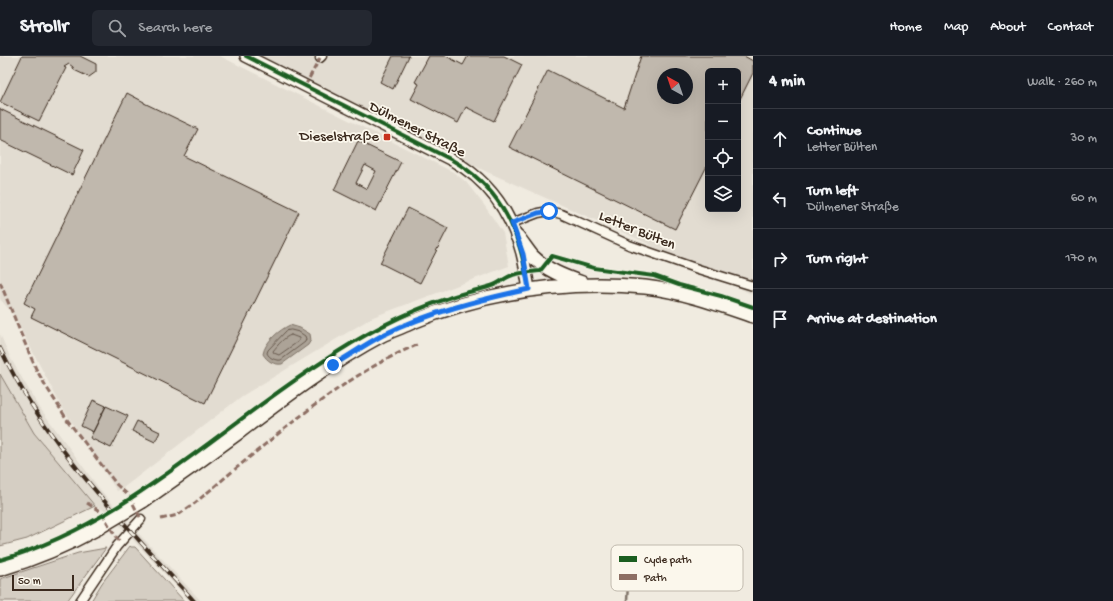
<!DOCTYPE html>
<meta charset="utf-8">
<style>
:root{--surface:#171b24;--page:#242831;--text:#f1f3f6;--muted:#9ea1a6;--line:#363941}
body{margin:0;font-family:"Gochi Hand",sans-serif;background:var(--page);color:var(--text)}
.controls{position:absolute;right:12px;top:12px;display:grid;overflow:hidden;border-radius:6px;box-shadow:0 4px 16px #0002}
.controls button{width:36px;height:36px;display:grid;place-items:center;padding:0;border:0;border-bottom:1px solid var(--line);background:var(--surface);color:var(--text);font:20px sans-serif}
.compass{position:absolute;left:657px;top:12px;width:36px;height:36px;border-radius:50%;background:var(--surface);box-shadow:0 4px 16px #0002;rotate:320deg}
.scale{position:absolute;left:12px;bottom:10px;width:62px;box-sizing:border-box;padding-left:4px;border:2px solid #3b2a1e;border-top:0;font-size:11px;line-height:14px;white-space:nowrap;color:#3b2a1e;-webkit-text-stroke:3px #fbf7ec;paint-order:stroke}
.stop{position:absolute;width:12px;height:12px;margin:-9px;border:3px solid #1a73e8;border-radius:50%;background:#fff}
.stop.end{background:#1a73e8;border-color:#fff;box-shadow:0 1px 4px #0008}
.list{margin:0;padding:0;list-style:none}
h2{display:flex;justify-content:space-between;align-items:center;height:52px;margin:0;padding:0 16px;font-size:17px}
h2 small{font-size:13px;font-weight:400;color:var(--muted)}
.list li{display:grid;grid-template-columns:26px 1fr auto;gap:12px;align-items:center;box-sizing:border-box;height:60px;padding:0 16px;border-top:1px solid var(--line)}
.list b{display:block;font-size:15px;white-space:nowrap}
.list p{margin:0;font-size:13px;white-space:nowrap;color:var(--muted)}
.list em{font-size:13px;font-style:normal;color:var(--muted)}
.icon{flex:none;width:22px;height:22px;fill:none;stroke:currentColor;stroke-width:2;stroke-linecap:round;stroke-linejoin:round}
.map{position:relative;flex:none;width:753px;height:545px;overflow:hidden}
header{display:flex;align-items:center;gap:24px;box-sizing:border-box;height:56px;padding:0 20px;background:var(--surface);border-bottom:1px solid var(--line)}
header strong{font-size:19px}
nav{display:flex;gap:22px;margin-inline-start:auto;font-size:14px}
.search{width:280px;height:36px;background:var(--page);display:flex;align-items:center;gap:10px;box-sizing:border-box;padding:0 14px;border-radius:6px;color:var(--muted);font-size:15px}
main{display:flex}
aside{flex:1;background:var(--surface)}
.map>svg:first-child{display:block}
.built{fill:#e2dcd1;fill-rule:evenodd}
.green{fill:#d5cec3;stroke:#887c70}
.water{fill:#aca397;stroke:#7f7367}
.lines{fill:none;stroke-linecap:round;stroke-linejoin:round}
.shore{stroke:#685a4e;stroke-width:1}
.stream{stroke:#7f7367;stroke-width:2.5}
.building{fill:#c0b8ad;stroke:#3b2a1e;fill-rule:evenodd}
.street-casing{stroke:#3b2a1e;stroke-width:11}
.secondary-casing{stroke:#3b2a1e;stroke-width:14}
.primary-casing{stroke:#3b2a1e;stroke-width:16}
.street{stroke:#fbf7ec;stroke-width:8}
.secondary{stroke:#fbf7ec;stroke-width:11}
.primary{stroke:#fbf7ec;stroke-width:13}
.rail-casing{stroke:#3b2a1e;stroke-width:4}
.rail{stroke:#fbf7ec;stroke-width:2.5;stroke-dasharray:8;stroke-linecap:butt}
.primary-bridge-casing{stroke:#3b2a1e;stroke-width:16;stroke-linecap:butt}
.primary-bridge{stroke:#fbf7ec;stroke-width:13}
.quiet{stroke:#8d6e63;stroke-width:3;stroke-dasharray:6 3;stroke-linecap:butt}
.cycleway-casing{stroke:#fbf7ec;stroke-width:6}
.cycleway{stroke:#1b5e20;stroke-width:4}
.route{stroke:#1a73e8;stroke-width:5}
.poi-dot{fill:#c8321e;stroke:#fbf7ec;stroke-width:1.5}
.labels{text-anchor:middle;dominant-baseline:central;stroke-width:3.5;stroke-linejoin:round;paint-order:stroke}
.street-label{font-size:15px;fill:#3b2a1e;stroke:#fbf7ec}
.poi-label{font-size:15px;fill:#3b2a1e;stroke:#fbf7ec;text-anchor:end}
.key{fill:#fbf7ec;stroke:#c1baae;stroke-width:1}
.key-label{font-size:11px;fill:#3b2a1e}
</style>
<header>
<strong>Strollr</strong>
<div class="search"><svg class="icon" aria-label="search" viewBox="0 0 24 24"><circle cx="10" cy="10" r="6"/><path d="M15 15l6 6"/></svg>Search here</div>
<nav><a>Home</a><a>Map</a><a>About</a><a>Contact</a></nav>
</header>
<main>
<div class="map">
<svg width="753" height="545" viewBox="0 0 753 545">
<rect width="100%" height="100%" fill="#f0ebe0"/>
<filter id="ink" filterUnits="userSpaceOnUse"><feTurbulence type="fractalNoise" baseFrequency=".025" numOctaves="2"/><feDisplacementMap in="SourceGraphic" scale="8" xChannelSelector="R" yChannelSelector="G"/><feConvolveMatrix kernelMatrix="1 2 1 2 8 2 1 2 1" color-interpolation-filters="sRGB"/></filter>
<g filter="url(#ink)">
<!-- built -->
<path class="built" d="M0 0H220L453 116 466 126 484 149 503 177 509 210 373 261 242 340 123 432 117 435 60 348 13 258 0 243Z
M259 0H753V239L638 183 485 115ZM708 15H738V153H708ZM663 18H687V42H663Z
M0 278 11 303 37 348 98 431 129 467 201 545H190L106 455 95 450 34 377 0 318Z"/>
<!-- green -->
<path class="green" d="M0 318 34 377 95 450 27 483 0 490Z
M130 490 131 491H135L184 545H91L102 527Z
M106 492 67 545H0V523L78 497Z"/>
<!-- water -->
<path class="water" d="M290 269 300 272 310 278 311 284 308 289 282 308C274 309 267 305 263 298 265 286 279 274 290 269Z"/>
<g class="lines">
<!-- shore -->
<path class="shore" d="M291 274 299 276 305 280 306 283 305 286 281 304C276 305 269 302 267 297L268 294 286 275Z
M291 279 299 282V285L279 299 274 297 273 295C278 289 284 281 291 279Z"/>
<!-- stream -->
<path class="stream" d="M627 545 628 528"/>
</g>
<!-- building -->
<path class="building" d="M22 0H80L96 8V16L89 21 74 14 73 11 69 8 64 11 66 12 39 65 0 46Z
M393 0H409L393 33 380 26Z
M429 0H446L463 9 468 0H504L522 9 494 65 466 51 458 67 411 43 419 28 415 26Z
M641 0H744L753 5V17L738 47V15H708V108L675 173 509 91 548 14 624 52ZM663 18H687V42H663Z
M127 37 144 46V47L198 73 184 100 299 156 205 347 31 261 35 253 24 247Z
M0 53 84 94 72 119 0 84Z
M358 85 401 106 376 155 334 134ZM365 109 376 115 367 133 356 127Z
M408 152 448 172 420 227 380 207Z
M93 344 106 350 93 376 81 370Z
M106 350 128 360 111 392 90 382Z
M137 365 160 376 155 386 132 375Z"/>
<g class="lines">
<!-- street casing -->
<g class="street-casing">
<path id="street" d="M320 2 322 0
M512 167 538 157 549 155 561 158 629 189 698 213 753 230
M80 545 117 490 141 463"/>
</g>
<!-- secondary casing -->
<g class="secondary-casing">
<path id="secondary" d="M246 0 452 104C488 124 511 157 522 197 525 209 527 221 529 233"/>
</g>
<!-- primary casing -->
<g class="primary-casing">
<path id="primary" d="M517 180C522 186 527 194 532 200 546 214 565 221 582 227
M143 445C176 422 208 399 239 376 285 341 331 306 382 279 391 275 401 271 410 267 484 236 565 224 645 231 682 235 718 248 753 260
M0 513C34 503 67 489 98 472"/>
</g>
<!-- street -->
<use href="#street" class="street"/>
<!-- secondary -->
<use href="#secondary" class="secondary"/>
<!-- primary -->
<use href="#primary" class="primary"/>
<!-- rail casing -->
<g class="rail-casing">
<path id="rail" d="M0 292C46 389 123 466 194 545"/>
</g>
<!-- rail -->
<use href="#rail" class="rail"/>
<!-- primary-bridge casing -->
<g class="primary-bridge-casing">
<path id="primary-bridge" d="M98 472 143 445"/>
</g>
<!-- primary-bridge -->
<use href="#primary-bridge" class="primary-bridge"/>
<!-- quiet -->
<path class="quiet" d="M305 30 320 2
M0 226 21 278 36 313 47 332 68 365 117 429 129 440 141 463
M87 447 101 456 116 481 120 486
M161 463 178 459 195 447C234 414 274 380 315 349 348 325 380 304 417 289"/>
<!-- cycleway casing -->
<g class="cycleway-casing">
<path id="cycleway" d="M246 0 452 104C496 129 517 168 526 217
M0 504C123 469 214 376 319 308 359 281 400 258 446 243 460 237 476 235 491 230 499 228 505 221 513 219 521 216 532 216 540 215L552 200 594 212 654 220 679 229 721 240 753 251"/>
</g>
<!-- cycleway -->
<use href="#cycleway" class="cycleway"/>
</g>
</g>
<g class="lines" filter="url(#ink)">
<!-- route -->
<path class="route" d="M333 309C350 299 366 288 383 279 430 256 479 244 529 233L523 198 512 167 538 157 549 155"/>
</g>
<!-- markers -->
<rect class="poi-dot" x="383" y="77" width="8" height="8" rx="2"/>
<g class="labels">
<!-- street labels -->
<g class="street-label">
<text transform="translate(417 74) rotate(27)">Dülmener Straße</text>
<text transform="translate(637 175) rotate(22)">Letter Bülten</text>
</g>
<!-- poi labels -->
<g class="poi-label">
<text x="379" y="81">Dieselstraße</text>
</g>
</g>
<!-- legend -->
<rect x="611" y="489" width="132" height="46" rx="6" class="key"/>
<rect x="619" y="500" width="18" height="6" fill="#1b5e20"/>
<rect x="619" y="518" width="18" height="6" fill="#8d6e63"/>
<g class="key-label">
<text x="644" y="507">Cycle path</text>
<text x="644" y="525">Path</text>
</g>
</svg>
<div class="controls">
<button>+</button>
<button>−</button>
<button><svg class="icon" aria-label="locate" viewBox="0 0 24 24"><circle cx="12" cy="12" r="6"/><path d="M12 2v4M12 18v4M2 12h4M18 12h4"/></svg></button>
<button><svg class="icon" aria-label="layers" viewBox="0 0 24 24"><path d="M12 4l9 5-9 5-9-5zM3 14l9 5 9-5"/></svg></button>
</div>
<svg class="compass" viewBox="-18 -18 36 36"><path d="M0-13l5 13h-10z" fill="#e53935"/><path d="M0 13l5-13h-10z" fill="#9ea1a6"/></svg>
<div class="scale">50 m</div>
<div class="stop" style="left:549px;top:155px"></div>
<div class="stop end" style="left:333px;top:309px"></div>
</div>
<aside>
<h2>4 min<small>Walk · 260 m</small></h2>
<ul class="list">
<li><svg class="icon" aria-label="ahead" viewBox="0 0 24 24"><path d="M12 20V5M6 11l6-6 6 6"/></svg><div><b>Continue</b><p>Letter Bülten</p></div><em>30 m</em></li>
<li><svg class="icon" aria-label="left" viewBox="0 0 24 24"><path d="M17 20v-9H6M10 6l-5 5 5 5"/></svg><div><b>Turn left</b><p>Dülmener Straße</p></div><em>60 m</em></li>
<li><svg class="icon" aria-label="right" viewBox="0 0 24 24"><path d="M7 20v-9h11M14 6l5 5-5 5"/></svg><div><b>Turn right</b></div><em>170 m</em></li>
<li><svg class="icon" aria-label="arrive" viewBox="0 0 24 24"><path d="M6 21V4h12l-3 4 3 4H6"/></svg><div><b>Arrive at destination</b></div></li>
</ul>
</aside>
</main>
